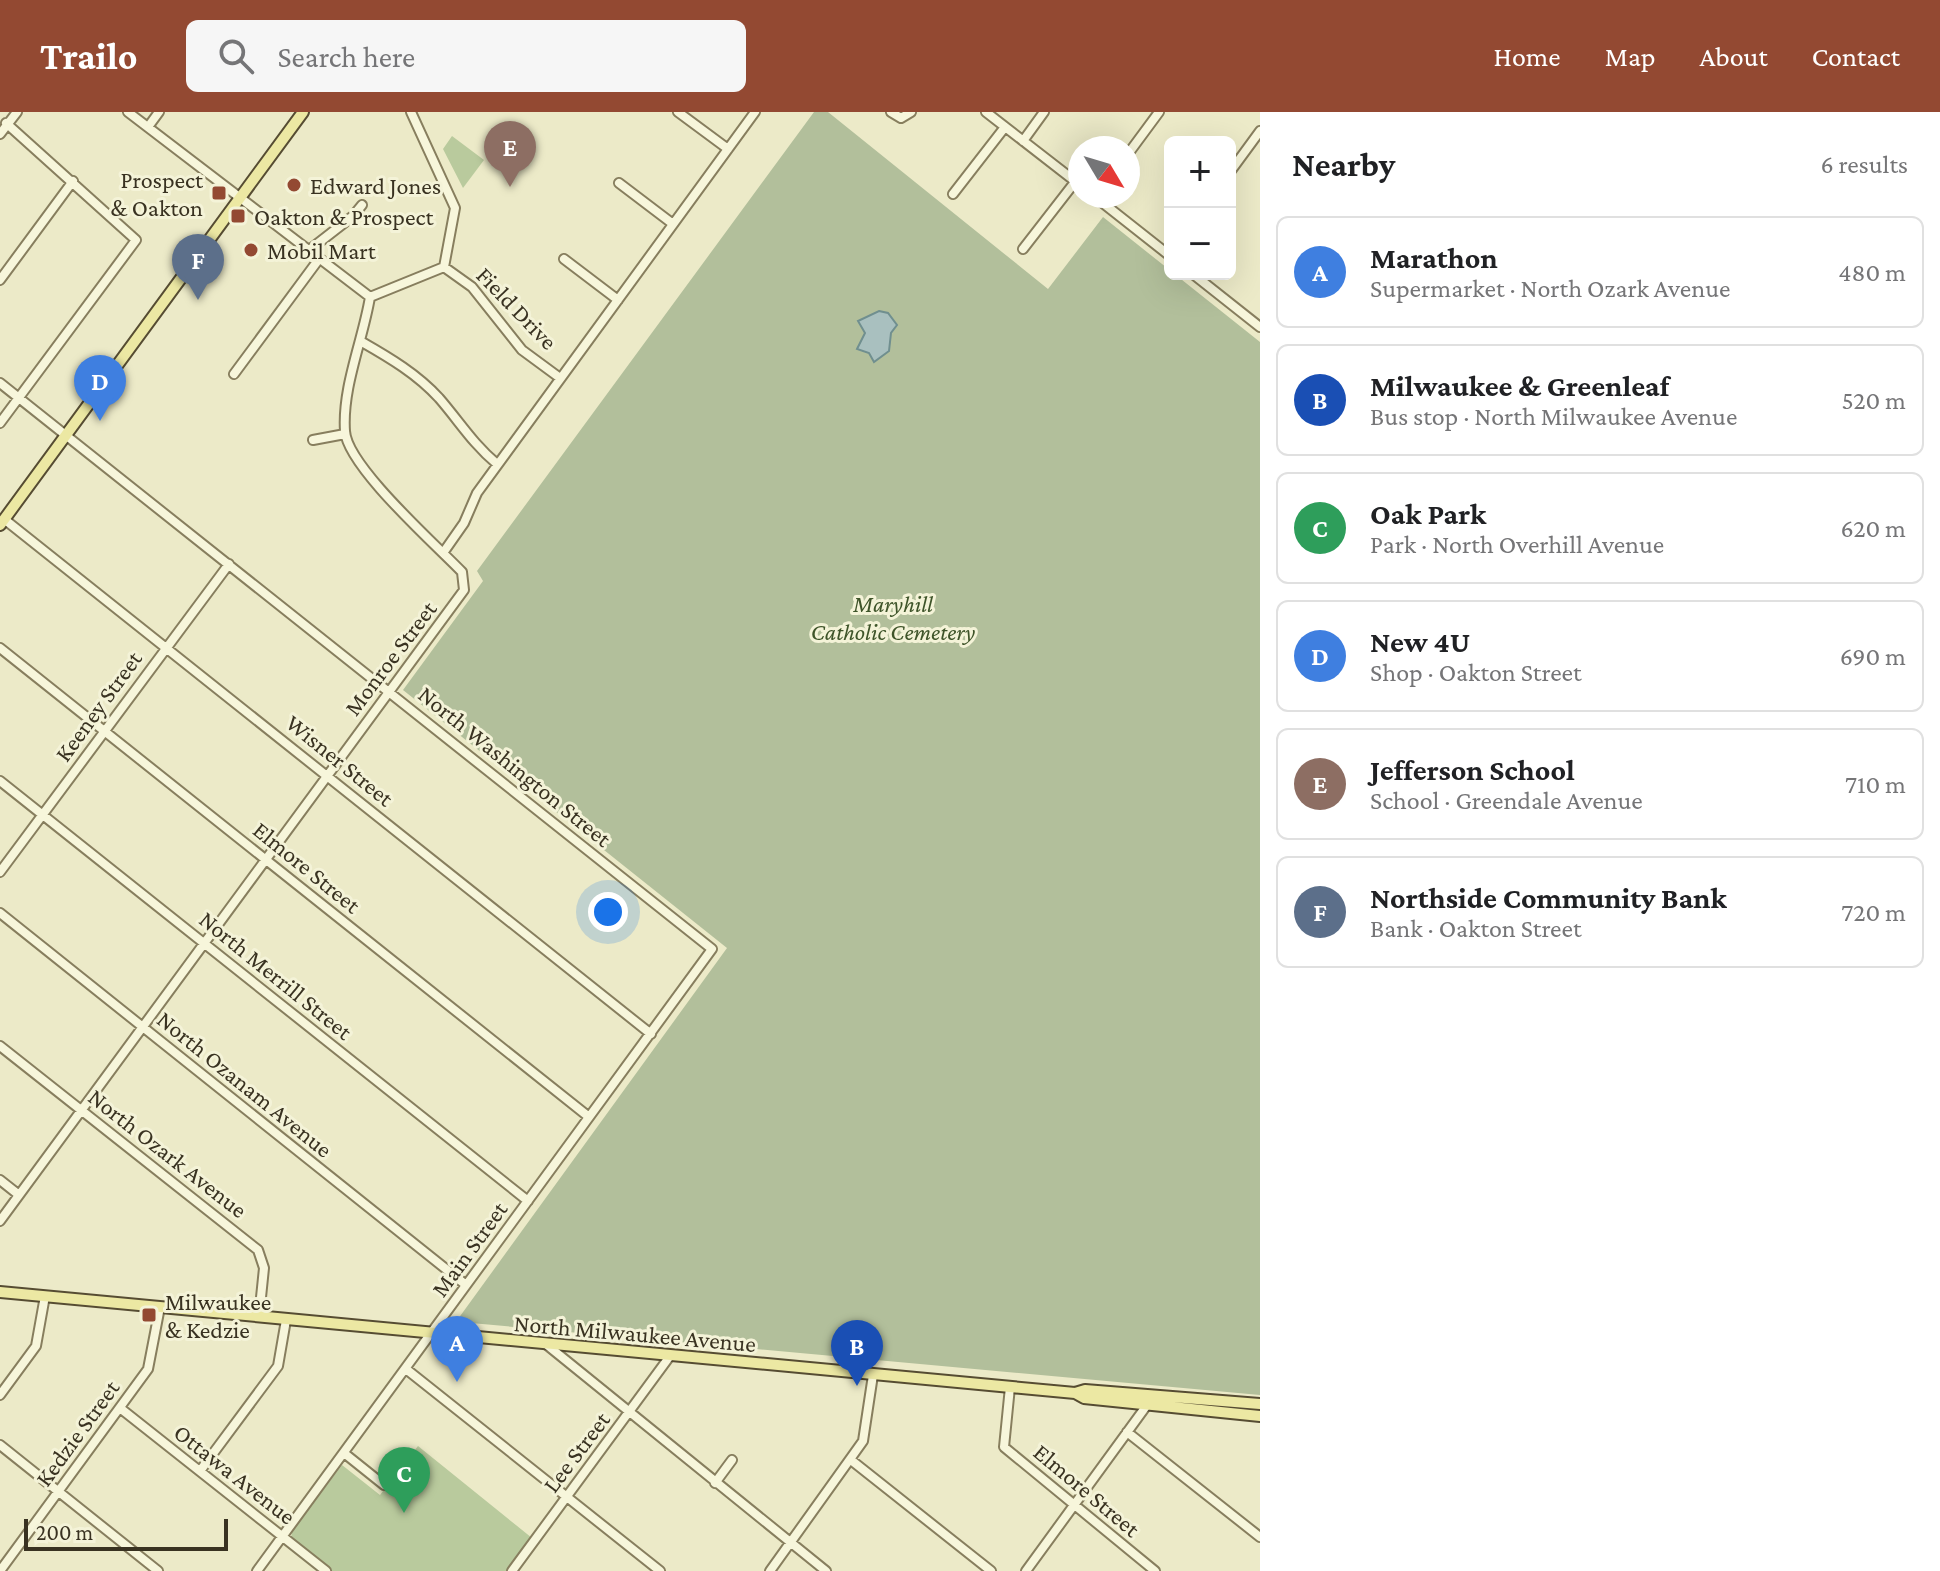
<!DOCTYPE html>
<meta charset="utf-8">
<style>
:root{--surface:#fff;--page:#f6f6f6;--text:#202124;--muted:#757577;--line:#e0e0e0;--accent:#934932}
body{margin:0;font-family:"Crimson Pro",serif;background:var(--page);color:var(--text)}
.controls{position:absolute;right:24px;top:24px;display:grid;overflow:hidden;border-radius:12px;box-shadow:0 8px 32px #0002}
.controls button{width:72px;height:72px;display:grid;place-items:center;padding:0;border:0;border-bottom:2px solid var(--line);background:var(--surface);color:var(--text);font:40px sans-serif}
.compass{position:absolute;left:1068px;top:24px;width:72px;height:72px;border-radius:50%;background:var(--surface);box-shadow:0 8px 32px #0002;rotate:128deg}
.scale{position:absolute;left:24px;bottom:20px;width:204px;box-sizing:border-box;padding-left:8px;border:4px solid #393221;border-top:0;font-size:22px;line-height:28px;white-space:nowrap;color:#393221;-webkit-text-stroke:6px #f4f3d8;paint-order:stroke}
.you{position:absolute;left:608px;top:800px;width:28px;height:28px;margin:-20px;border:6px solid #fff;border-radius:50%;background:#1a73e8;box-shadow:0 0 0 12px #1a73e833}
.badge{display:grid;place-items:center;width:52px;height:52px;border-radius:50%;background:var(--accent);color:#fff;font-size:26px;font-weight:700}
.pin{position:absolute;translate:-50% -66px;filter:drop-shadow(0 2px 4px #0008)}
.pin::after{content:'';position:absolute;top:42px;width:28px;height:24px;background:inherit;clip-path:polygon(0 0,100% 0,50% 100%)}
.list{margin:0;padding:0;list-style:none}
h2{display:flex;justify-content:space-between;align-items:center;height:104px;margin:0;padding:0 32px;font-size:34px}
h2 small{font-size:26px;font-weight:400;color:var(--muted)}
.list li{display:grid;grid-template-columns:52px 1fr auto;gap:24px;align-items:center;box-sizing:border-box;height:112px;margin:0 16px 16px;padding:0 16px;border:2px solid var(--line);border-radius:12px}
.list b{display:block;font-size:30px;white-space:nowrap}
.list p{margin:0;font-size:26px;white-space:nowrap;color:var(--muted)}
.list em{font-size:26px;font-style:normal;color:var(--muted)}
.icon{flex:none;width:44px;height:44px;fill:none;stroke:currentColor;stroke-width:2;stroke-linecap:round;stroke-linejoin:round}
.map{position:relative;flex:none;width:1260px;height:1459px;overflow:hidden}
header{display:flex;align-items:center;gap:48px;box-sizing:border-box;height:112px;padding:0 40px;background:var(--accent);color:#fff}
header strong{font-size:38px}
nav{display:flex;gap:44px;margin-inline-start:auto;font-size:28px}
.search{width:560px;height:72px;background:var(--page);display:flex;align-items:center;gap:20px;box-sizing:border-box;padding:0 28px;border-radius:12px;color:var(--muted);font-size:30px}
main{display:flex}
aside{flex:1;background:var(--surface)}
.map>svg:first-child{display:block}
.green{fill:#b9ca9d}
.cemetery{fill:#b2bf9b}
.water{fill:#a9c0bf;stroke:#708f8f;stroke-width:2}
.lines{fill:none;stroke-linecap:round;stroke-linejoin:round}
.minor-casing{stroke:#877e5e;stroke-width:12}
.major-casing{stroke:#564c32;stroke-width:14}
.minor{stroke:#f7f6db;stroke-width:8}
.major{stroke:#ece8a3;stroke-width:10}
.poi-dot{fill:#934932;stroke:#f4f3d8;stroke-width:3}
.labels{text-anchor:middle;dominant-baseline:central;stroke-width:6;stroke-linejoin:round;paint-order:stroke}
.poi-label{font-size:24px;fill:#393221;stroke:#f4f3d8;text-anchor:start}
.street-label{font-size:24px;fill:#393221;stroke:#f4f3d8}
.park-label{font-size:24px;font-style:italic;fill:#3e5429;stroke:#f4f3d8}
</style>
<header>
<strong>Trailo</strong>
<div class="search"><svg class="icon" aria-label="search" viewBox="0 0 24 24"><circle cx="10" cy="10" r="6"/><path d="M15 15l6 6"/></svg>Search here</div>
<nav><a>Home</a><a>Map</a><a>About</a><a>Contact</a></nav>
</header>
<main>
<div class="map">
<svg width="1260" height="1459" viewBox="0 0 1260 1459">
<rect width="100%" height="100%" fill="#eceac8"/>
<!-- green -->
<path class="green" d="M452 24 484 48 463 76 443 37Z
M418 1334 532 1426 508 1459H331L291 1427 292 1419 342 1353 380 1383Z"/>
<!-- cemetery -->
<path class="cemetery" d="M814 0H828L1048 177 1103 105 1260 230V1283L460 1210 458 1207 727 836 403 578 483 469 477 459Z"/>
<!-- water -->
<path class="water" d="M879 199 888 201 897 213 891 221 889 239 874 250 869 241 857 237 865 221 858 209Z"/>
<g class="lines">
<!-- minor casing -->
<g class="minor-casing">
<path id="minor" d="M128 0 370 185
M678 0 728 37
M891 0 901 6 911 0
M986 0 1080 73
M148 15 159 0
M0 22 17 0
M1023 29 1044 0
M1128 42 1159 0
M1230 60 1260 19
M619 71 673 112
M953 82 1005 15
M1094 84 1170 144
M1023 137 1075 70
M308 139 353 104 362 93
M564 147 618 188
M444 155 472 175 522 238 560 266
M1193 162 1260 215
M0 168 73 69
M370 185 444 155 455 96 411 0
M362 230C390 246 417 262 439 286 459 309 473 332 497 352
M234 262 319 147
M0 271 712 837 257 1459
M0 311 136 128 6 11
M313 328 345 322
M4 407 651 922
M443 441 464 411 477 381 755 0
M0 536 589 1005
M0 669 528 1089
M0 760 229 452
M0 801 466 1173
M0 934 258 1138 264 1156 259 1205
M0 1068 19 1083
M0 1109 464 478 462 460C435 432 347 354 345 319 342 275 363 228 370 185
M547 1233 826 1459
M406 1257 660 1459
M1010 1275 1004 1335 1155 1459
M0 1283 36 1234 45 1184
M120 1296 326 1459
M1127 1320 1260 1425
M0 1333 158 1459
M344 1341 384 1373
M851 1348 991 1459
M200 1359 278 1254 286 1208
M715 1371 732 1348
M0 1459 148 1257 160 1195
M512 1459 670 1244
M770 1459 863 1329 873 1263
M1026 1459 1147 1293"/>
</g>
<!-- major casing -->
<g class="major-casing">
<path id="major" d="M0 413 303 0
M0 1180 1075 1281 1085 1278 1260 1292
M1075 1281 1084 1286 1260 1304"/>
</g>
<!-- minor -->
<use href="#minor" class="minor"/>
<!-- major -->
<use href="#major" class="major"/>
</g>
<!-- markers -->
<g class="poi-dot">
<circle cx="294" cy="73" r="8"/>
<rect x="211" y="73" width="16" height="16" rx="4"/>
<rect x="230" y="96" width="16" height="16" rx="4"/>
<circle cx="251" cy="138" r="8"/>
<rect x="141" y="1195" width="16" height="16" rx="4"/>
</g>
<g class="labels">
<!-- poi labels -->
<g class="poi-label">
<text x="203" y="67" text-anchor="end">Prospect<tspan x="203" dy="28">&amp; Oakton</tspan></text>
<text x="310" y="73">Edward Jones</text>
<text x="254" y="104">Oakton &amp; Prospect</text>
<text x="267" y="138">Mobil Mart</text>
<text x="165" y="1189">Milwaukee<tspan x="165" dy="28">&amp; Kedzie</tspan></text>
</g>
<!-- street labels -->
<g class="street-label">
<text transform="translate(517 196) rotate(46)">Field Drive</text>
<text transform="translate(390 546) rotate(-53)">Monroe Street</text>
<text transform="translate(98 594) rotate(-54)">Keeney Street</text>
<text transform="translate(340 648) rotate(39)">Wisner Street</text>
<text transform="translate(515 654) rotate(39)">North Washington Street</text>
<text transform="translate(307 755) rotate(39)">Elmore Street</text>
<text transform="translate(276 863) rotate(39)">North Merrill Street</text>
<text transform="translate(245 972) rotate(39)">North Ozanam Avenue</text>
<text transform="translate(168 1041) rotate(38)">North Ozark Avenue</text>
<text transform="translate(469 1137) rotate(-54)">Main Street</text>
<text transform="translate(635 1221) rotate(5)">North Milwaukee Avenue</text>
<text transform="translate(77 1321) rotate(-54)">Kedzie Street</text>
<text transform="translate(576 1340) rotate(-53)">Lee Street</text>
<text transform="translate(235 1362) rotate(38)">Ottawa Avenue</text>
<text transform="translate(1087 1378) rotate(40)">Elmore Street</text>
</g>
<!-- park labels -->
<g class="park-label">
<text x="893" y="491">Maryhill<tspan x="893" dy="28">Catholic Cemetery</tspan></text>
</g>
</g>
</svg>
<div class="controls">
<button>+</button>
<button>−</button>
</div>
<svg class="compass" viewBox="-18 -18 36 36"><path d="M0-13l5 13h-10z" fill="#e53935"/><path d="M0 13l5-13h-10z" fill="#757577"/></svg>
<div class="scale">200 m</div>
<div class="you"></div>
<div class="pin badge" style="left:457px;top:1270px;background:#3f7fe0">A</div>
<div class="pin badge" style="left:857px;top:1274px;background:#1a4fb4">B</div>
<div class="pin badge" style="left:404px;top:1401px;background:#2e9e5b">C</div>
<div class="pin badge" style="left:100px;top:309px;background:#3f7fe0">D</div>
<div class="pin badge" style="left:510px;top:75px;background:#8d6e63">E</div>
<div class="pin badge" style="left:198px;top:188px;background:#5c6f8a">F</div>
</div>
<aside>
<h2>Nearby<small>6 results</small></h2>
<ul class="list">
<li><span class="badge" style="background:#3f7fe0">A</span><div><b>Marathon</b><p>Supermarket · North Ozark Avenue</p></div><em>480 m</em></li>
<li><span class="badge" style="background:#1a4fb4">B</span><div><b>Milwaukee &amp; Greenleaf</b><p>Bus stop · North Milwaukee Avenue</p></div><em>520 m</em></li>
<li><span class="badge" style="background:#2e9e5b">C</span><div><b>Oak Park</b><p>Park · North Overhill Avenue</p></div><em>620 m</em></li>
<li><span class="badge" style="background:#3f7fe0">D</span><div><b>New 4U</b><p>Shop · Oakton Street</p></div><em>690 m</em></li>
<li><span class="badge" style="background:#8d6e63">E</span><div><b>Jefferson School</b><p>School · Greendale Avenue</p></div><em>710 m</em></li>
<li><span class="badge" style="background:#5c6f8a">F</span><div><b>Northside Community Bank</b><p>Bank · Oakton Street</p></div><em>720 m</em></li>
</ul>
</aside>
</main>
